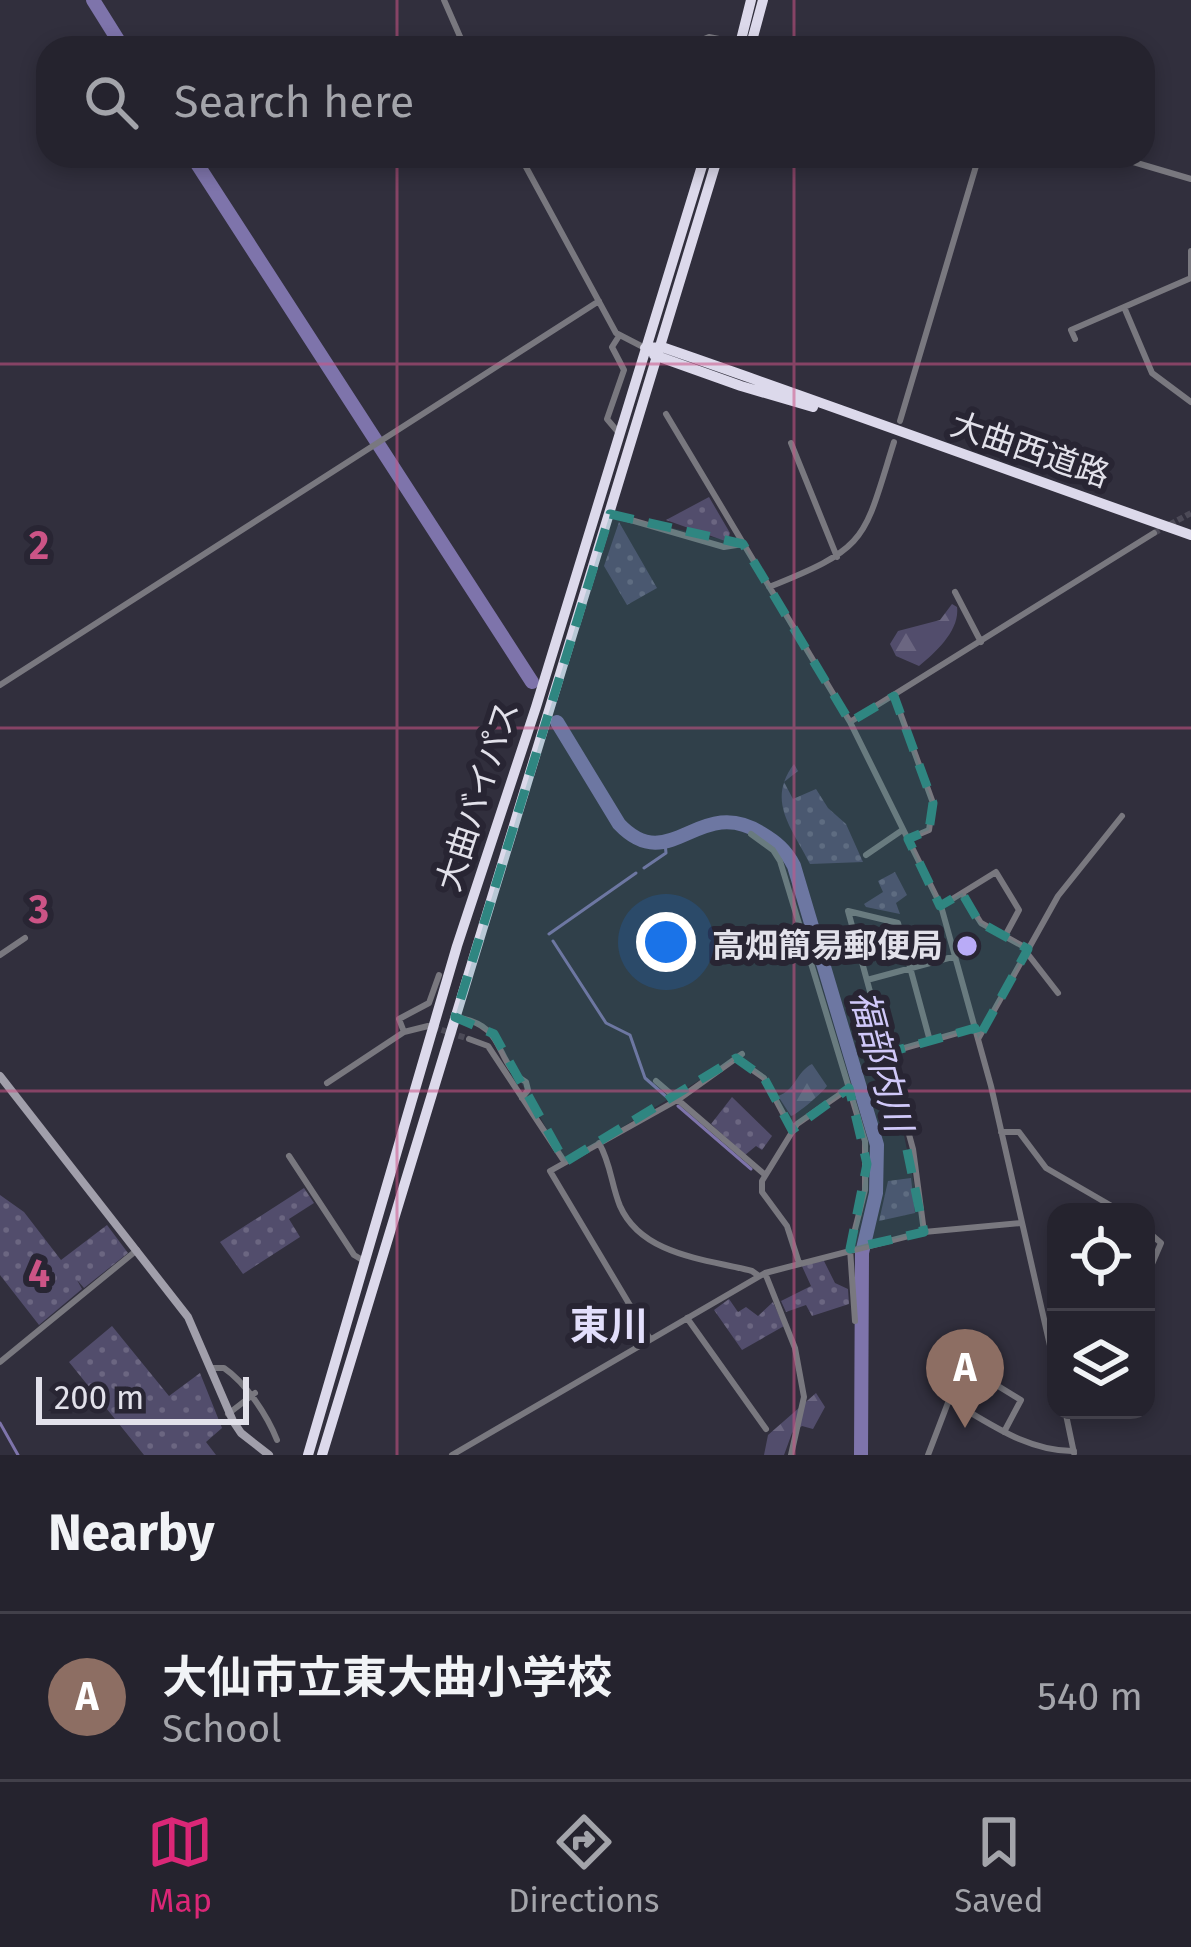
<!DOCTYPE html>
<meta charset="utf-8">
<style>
:root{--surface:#25232e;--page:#2d2b36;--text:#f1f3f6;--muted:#a3a4aa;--line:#42404a;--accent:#db2777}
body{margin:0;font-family:"Fira Sans","Noto Sans JP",sans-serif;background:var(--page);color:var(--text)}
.controls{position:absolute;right:36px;bottom:36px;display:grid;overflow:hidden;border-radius:24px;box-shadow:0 6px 18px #0003}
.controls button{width:108px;height:108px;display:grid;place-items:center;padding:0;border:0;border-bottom:3px solid var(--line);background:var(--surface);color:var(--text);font:60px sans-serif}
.scale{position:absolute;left:36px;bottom:30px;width:213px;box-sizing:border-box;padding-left:12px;border:6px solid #e2e1ea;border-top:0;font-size:33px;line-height:42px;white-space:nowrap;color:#e2e1ea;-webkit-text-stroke:9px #282533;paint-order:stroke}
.you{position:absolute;left:666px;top:942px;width:42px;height:42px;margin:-30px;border:9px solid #fff;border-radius:50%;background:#1a73e8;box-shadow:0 0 0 18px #1a73e833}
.badge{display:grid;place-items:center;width:78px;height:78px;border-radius:50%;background:var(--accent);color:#fff;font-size:39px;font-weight:700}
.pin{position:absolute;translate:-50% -99px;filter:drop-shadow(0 3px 6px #0008)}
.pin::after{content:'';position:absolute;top:63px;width:42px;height:36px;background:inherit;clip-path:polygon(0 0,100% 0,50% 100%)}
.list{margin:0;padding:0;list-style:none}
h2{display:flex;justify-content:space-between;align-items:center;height:156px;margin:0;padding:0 48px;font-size:51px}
h2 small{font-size:39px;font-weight:400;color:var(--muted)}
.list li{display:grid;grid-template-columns:78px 1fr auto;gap:36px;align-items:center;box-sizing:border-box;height:168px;padding:0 48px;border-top:3px solid var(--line)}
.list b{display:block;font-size:45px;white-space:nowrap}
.list p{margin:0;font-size:39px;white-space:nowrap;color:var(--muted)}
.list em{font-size:39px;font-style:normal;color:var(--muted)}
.icon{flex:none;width:66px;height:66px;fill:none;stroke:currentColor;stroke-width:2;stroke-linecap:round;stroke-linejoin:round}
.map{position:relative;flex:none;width:1191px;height:1455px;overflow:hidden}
.search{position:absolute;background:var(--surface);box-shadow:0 6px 18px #0003;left:36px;right:36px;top:36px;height:132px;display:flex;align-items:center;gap:30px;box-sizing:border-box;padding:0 42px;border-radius:36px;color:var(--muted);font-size:45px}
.sheet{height:324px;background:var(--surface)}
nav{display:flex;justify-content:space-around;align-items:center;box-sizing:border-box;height:168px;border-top:3px solid var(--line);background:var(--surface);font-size:33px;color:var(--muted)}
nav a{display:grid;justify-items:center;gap:6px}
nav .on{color:var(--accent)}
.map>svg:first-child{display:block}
.grass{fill:url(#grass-dots)}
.forest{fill:url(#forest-firs)}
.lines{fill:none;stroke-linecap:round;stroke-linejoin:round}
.stream{stroke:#7e74ab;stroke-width:3}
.river{stroke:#7e74ab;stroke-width:14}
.street-tunnel{stroke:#4c4a57;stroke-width:6;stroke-dasharray:6 3;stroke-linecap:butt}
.street{stroke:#79787f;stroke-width:6}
.secondary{stroke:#a19fab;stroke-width:8}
.highway{stroke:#dcd9eb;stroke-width:10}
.marked{fill:#2f8681;fill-opacity:0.2;stroke:#2f8681;stroke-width:9;stroke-dasharray:24 15;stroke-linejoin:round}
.grid{fill:none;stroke:#cc5486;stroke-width:3;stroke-opacity:0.55}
.poi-dot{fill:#b9abf7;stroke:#282533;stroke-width:4.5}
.labels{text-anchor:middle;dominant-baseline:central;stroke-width:12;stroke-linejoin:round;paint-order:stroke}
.street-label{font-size:33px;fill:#e2e1ea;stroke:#282533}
.poi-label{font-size:33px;font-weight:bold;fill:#e2e1ea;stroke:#282533;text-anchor:end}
.water-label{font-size:36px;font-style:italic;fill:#d0c8f9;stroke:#282533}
.quarter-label{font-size:39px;font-weight:bold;fill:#e2defb;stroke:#282533}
.grid-label{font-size:39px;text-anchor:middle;font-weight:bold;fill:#cc5486;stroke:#282533;stroke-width:12;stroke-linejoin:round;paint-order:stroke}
</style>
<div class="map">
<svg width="1191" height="1455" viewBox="0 0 1191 1455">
<defs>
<pattern id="grass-dots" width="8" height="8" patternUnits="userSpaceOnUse" patternTransform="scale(3)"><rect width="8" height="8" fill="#524d6c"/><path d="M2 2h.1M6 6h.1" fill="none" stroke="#6b6681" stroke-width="1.8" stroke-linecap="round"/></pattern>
<pattern id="forest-firs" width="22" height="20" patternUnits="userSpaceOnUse" patternTransform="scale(3)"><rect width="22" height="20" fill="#524d6c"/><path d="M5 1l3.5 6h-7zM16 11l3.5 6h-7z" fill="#6b6681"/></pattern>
</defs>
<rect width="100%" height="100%" fill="#312f3d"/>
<!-- grass -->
<path class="grass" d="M709 497 730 533 728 542 666 520Z
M619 522 657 588 627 605 604 566Z
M794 764 798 771 784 782 793 799 816 789 828 808 846 824 863 862 810 864C792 828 766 801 794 764Z
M895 872 907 895 896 903 900 914 866 907 864 904 883 892 878 881Z
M732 1097 772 1136 762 1150 756 1146 745 1155 711 1124Z
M911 1178 915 1213 879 1221 888 1181Z
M304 1188 314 1203 289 1219 300 1237 243 1274 220 1242Z
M0 1195 24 1212 61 1260 107 1225 128 1253 84 1288 77 1280 82 1289 39 1325 0 1275Z
M824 1261 835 1283 848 1289 849 1304 812 1316 806 1305 786 1312 781 1301 811 1286 801 1264Z
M729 1299 738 1312 746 1307 758 1316 773 1302 784 1326 742 1350 714 1310Z
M112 1326 169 1396 200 1373 222 1428 206 1442 216 1455H144L69 1362Z"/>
<!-- forest -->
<path class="forest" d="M952 604 957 607C960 630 936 652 919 666L896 656 890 644 898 631 940 620Z
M812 1064 827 1086C823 1092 798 1114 791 1116L778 1096C796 1090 796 1072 812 1064Z
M816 1393 825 1407 813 1429 802 1426 792 1433 784 1455H764L768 1435Z"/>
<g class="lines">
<!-- stream -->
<path class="stream" d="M644 868 666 853 665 843
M549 934 636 873
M553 941 606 1023 630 1035 645 1078 669 1099
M678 1106 751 1169
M0 1423 18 1455"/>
<!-- river -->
<path class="river" d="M93 0 123 48
M192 156 532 682
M557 722 619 824C670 878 699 794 761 833 776 842 786 850 794 866L877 1145 876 1193 862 1253 861 1455"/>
<!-- street-tunnel -->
<path class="street-tunnel" d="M1154 533 1191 513
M433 1027 469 1039"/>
<!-- street -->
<path class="street" d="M444 0 465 48
M683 48 709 37 739 43
M520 156 616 333 645 348
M1113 156 1191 179
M1191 251V276
M1124 307 1152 373 1191 402
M1075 339 1071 330 1191 278
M666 414 850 722 941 906 991 1086 1056 1372
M900 421 979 156
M618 432 607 419 624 370 612 347 619 336
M791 443 837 557
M610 514 724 547 743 544
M769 587C869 547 863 541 894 442
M955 592 981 642
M0 685 599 301
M894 696 933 803 929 830 908 839
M850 722 1154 533
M751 834 773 850 780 861 865 1141V1190L850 1249 855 1321
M866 855 901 831
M962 893 981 923 1028 949
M941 906 996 872 1019 910 1005 936
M1027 953 1058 993
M0 955 25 938
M867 980 956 956
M455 1017C509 1025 492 1061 526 1082L528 1090 522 1098
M404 1032 399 1019 429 1003 439 975
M469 1039 488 1046 564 1161
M978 1039 1058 896 1122 816
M887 1053 975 1028
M737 1059 764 1078 792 1130
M656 1081 764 1174
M327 1083 404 1032 428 1026
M1001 1132H1019L1046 1168 1122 1212
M599 1143C611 1164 611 1184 620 1206 642 1256 707 1259 752 1271L759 1276
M289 1156 354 1255 364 1261
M1146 1230 1161 1243 1146 1278
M924 1232 913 1149 848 911 898 923 930 1041
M799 1263 787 1226 762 1192V1181L797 1124 849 1088
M765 1273 795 1348 804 1397 791 1455
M687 1318 766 1429
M650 1339 550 1171 679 1099 742 1054
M0 1362 137 1250
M210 1368H224C246 1383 267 1415 277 1440
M966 1410 985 1378 1021 1400 1004 1432
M1065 1410 1074 1453
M228 1414 255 1393
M452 1455 765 1273 924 1232 1021 1223
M928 1455 949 1400C988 1422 1027 1452 1074 1451"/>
<!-- secondary -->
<path class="secondary" d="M0 1076 188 1317 233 1421 241 1433 269 1455"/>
<!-- highway -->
<path class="highway" d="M739 48 751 0
M750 48 763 0
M645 348 662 347C839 408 1014 473 1191 535
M654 355 741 386 813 407
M308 1455 457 946 536 707 705 156
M322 1455 718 156"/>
</g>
<!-- marked area -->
<path class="marked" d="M610 514 743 544 850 722 894 696 933 803 929 830 908 839 940 906 962 893 979 922 1028 949 978 1039 975 1028 887 1053 924 1232 850 1249 867 1164 849 1088 792 1130 764 1078 736 1058 565 1162 494 1034 455 1017Z"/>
<!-- grid -->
<path class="grid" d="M397 0V48M794 0V48M397 156V1455M794 156V1455M0 364H1191M0 728H1191M0 1091H1191"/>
<!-- markers -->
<circle class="poi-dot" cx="967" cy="946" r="12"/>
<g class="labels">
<!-- street labels -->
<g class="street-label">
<text transform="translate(1030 450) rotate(19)">大曲西道路</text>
<text transform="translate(478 796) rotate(-72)">大曲バイパス</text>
</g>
<!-- poi labels -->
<g class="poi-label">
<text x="943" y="946">高畑簡易郵便局</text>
</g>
<!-- water labels -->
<g class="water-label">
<text transform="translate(881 1061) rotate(75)">福部内川</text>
</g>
<!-- quarter labels -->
<g class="quarter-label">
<text x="609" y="1326">東川</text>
</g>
</g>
<g class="grid-label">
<text x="39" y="559">2</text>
<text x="39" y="923">3</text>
<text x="39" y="1287">4</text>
</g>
</svg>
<div class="controls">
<button><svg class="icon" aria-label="locate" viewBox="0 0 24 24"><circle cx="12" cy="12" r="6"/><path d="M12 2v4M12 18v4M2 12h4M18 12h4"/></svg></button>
<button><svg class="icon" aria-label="layers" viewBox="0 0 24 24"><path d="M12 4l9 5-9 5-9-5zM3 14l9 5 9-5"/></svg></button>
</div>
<div class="scale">200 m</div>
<div class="you"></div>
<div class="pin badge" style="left:965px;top:1428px;background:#8d6e63">A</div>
<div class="search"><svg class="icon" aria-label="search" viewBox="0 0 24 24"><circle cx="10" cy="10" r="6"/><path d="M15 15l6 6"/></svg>Search here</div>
</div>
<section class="sheet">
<h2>Nearby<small></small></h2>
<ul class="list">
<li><span class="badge" style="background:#8d6e63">A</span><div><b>大仙市立東大曲小学校</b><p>School</p></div><em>540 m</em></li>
</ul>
</section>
<nav>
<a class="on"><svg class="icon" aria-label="map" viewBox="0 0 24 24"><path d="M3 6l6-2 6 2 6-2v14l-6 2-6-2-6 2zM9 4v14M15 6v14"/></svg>Map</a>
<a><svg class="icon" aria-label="directions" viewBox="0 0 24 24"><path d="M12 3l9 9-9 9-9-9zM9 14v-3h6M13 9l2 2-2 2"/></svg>Directions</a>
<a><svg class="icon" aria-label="saved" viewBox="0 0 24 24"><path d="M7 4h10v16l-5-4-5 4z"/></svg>Saved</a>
</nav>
